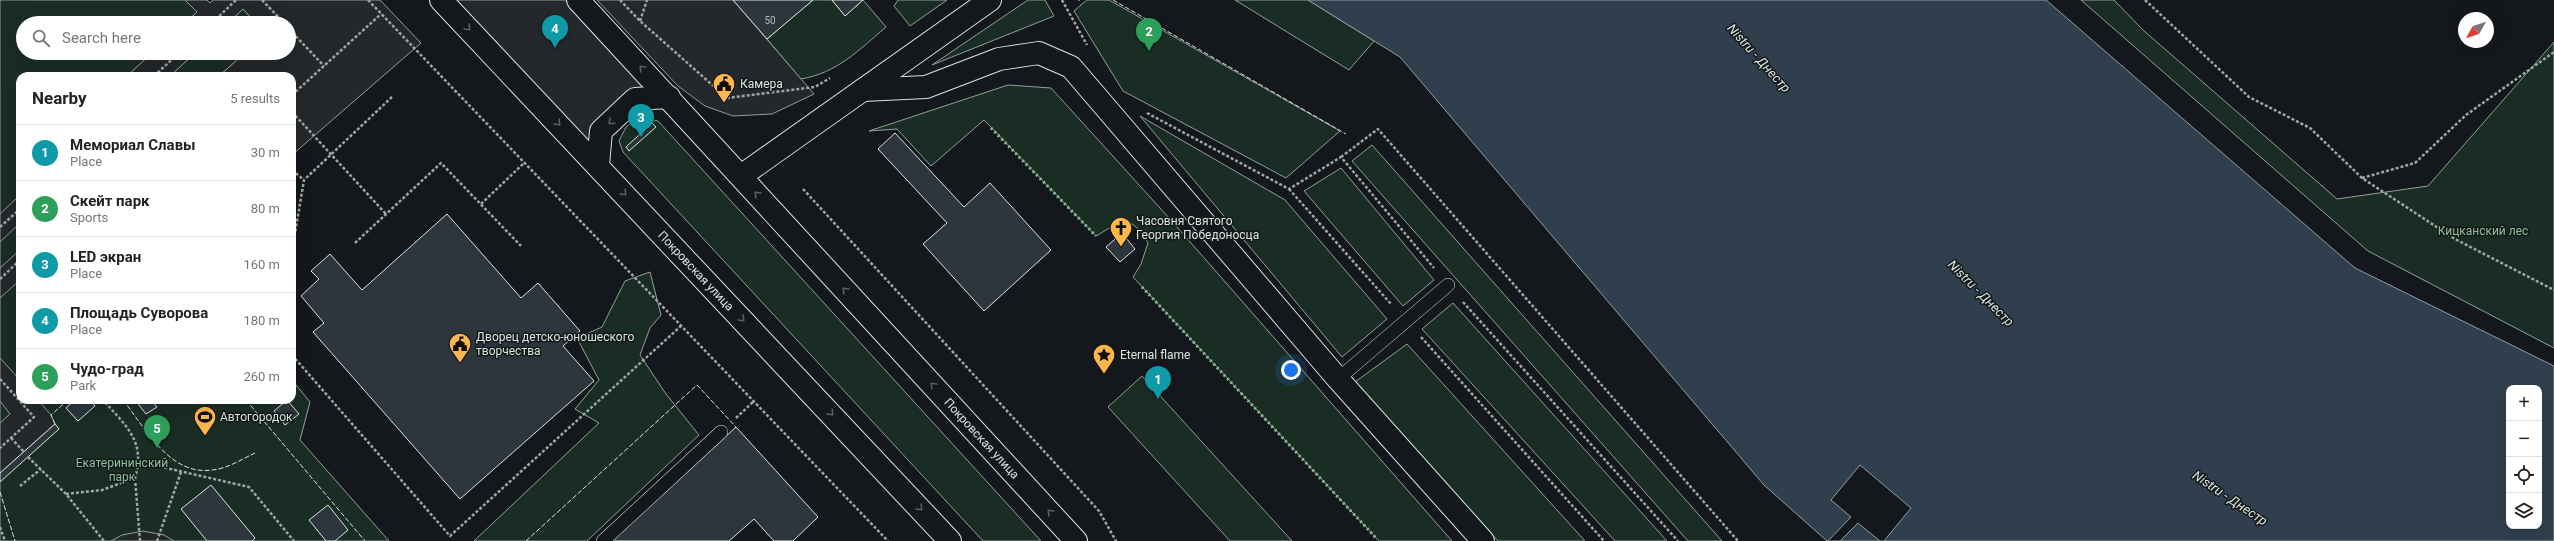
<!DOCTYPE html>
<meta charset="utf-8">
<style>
:root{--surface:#fff;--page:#f6f6f6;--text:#222;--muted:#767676;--line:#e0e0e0;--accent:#1a73e8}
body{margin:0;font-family:Roboto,sans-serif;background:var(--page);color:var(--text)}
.controls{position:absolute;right:12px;bottom:12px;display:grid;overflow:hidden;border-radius:8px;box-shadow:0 4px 16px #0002}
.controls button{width:36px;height:36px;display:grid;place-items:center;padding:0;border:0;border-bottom:1px solid var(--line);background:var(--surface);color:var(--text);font:20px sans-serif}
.compass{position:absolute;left:2458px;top:12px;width:36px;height:36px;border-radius:50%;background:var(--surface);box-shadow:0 4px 16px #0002;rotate:231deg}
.you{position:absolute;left:1291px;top:370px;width:14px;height:14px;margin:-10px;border:3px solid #fff;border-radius:50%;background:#1a73e8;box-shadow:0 0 0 6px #1a73e833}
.badge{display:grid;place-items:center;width:26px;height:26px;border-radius:50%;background:var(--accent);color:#fff;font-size:13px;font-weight:700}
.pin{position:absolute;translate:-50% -33px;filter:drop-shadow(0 1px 2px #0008)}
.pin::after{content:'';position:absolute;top:21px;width:14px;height:12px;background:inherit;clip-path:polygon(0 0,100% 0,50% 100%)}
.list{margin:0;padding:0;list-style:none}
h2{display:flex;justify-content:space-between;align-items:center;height:52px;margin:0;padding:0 16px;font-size:17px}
h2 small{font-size:13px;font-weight:400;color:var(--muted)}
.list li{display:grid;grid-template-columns:26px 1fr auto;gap:12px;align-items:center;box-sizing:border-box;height:56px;padding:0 16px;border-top:1px solid var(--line)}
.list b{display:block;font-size:15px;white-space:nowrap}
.list p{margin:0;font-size:13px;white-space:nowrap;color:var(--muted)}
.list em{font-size:13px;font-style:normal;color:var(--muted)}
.icon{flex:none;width:22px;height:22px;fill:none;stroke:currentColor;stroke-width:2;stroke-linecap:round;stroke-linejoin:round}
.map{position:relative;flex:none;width:2554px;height:541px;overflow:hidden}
.search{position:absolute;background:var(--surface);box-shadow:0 4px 16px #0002;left:16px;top:16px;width:280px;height:44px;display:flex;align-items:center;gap:10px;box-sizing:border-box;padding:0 14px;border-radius:22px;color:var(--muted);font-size:15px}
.panel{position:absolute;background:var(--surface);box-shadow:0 4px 16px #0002;left:16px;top:72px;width:280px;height:332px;border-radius:12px}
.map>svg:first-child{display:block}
.green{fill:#1a2d24;stroke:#939e99}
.parking{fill:#24282b;stroke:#939e99}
.water{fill:#2f3f4d;stroke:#939e99;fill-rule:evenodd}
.pier{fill:#14181c;stroke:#939e99}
.building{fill:#2c363c;stroke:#d8e6dc}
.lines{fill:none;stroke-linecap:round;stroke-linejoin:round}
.lane-casing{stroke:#d8e6dc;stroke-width:14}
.street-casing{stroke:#d8e6dc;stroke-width:24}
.secondary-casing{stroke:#d8e6dc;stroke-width:24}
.path{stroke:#9da8a2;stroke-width:2.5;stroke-dasharray:3 2;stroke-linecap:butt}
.lane{stroke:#14181c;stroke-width:13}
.street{stroke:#14181c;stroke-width:22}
.secondary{stroke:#14181c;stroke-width:22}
.hedge{stroke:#8ac095;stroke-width:3;stroke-dasharray:2 3;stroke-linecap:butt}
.fence{stroke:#d8e6dc;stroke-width:1;stroke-dasharray:5 2;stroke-linecap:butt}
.oneway{stroke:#59605f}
.labels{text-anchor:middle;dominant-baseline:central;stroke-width:3;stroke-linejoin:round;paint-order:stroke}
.number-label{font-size:10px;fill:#adbab4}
.poi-label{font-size:12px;fill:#d8e6dc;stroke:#14181c;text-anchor:start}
.park-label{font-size:12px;fill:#8ac095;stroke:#14181c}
.street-label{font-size:12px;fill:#d8e6dc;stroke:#14181c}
.water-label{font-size:13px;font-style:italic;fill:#d8e6dc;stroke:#14181c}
</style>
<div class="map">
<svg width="2554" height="541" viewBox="0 0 2554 541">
<rect width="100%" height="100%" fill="#14181c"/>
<!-- green -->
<path class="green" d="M0 0H185L197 12 185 23H23V53H152L127 76H20V400H292V380L310 402 300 440 389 541H0Z
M813 0H832L845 16 863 0 886 27C859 50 837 73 801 79L767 39Z
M898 0H947L910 26 894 6Z
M1028 0H1045L1054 16 932 65Z
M1087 0H1109L1340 131 1286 178 1123 91 1074 11Z
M1235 0H1308L1374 41 1349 70Z
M2081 0H2114L2143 30 2337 199 2428 186 2554 42V348L2368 251Z
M243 9 256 23H228Z
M195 53H245L219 76H170Z
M1008 85 1051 88 1170 219 1452 541H1379L1133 277 1141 264 1148 243 1140 230 1128 221 1118 223 1096 236 984 120 931 166 897 129 869 131Z
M1140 116 1285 200 1387 319 1342 357Z
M639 117 658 121 1041 541H983L623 152 619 141 626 127Z
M1372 145 1722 541H1688L1352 161Z
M1341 168 1434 280 1403 306 1304 191Z
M650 272 661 315 650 328 640 355 666 394 699 435 587 541H474L599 423 575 409 599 380 577 338 602 327 625 281Z
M1453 303 1667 541H1615L1422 329Z
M1407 344 1585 541H1498L1355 382Z
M1142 376 1292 541H1230L1108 407Z"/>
<!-- parking -->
<path class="parking" d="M185 0H207L210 3 213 0H380L421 43 292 155V76H219L245 53H289V23H256L243 9 228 23H185L197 12Z
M441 0H578L669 97 635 99 601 130 598 165Z
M597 0H733L814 94 772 114 733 116 705 106 678 86Z
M152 53H195L170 76H127Z
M20 195V223L0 242V214Z
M20 250V280L0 298V268Z
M0 358 20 380V400H38L51 415 55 424 0 473V423L10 414 0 401Z
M143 531 164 535 174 541H111L122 535Z"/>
<!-- water -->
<path class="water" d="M1308 0H2046L2355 268 2554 366V541H1827L1764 485 1400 57ZM2509 388H2539V526H2509Z"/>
<!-- pier -->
<path class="pier" d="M1860 465 1911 508 1884 541H1880L1858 523 1840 541H1828L1851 517 1831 500Z"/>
<!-- building -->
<path class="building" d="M733 0H813L767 39Z
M832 0H863L845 16Z
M652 123 656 127 629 151 626 147Z
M895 133 964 207 990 183 1051 250 984 311 923 244 947 223 878 149Z
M447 214 521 298 538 283 580 331 563 346 594 381 460 499 313 332 324 323 301 296 319 279 311 271 330 254 362 290Z
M1122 233 1135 249 1120 262 1106 247Z
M75 400H90L95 406 78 421 66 408Z
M135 400H151L157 407 146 414Z
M287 400 299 414 285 425 274 411Z
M55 424 59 429 0 482V473Z
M736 427 818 517 793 541H774L754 519 729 541H612Z
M211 485 255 538 252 541H207L181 509Z
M328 505 348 530 335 541H326L309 520Z"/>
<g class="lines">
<!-- lane casing -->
<g class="lane-casing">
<path id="lane" d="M1338 379 1448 285
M603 541 721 432"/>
</g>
<!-- street casing -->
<g class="street-casing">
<path id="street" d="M863 90 926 87 999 59 1039 53 1071 67 1338 379 1483 541"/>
</g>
<!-- secondary casing -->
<g class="secondary-casing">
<g id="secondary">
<path id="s1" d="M441 0 950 541"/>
<path id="s2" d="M578 0 1076 541"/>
<path d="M598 165 601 131 635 99 669 97"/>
<path d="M741 176 990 0"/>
</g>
</g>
<!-- path -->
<path class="path" d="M262 0 284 23
M368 0 888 541
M620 0 640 21 727 98 815 87 830 78
M1062 0 1087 45
M2145 0 2249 97 2310 128 2362 178 2455 239 2554 290
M640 21 647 0
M212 23 236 0
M289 29 324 66
M154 76 179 53
M292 95 381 14
M292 112 386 214
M1147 113 1289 189 1341 157 1434 268
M1341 157 1378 129 1738 541
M292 170 304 180
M2362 178 2415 163 2466 115 2554 52
M803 189 1099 511 1116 541
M1289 189 1391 304
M481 204 524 163
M0 227 20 209
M355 243 441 163 521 246
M292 251 304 180 393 96
M0 279 20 260
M1463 302 1678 541
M1421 337 1604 541
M292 355 450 536 681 326
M0 379 34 417 0 448
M736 418 754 401
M11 438 24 452
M28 457 66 494 104 541
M140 462 249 487 294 541
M135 478 140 541
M20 486 41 469
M66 494 102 490 135 478C146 441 126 426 103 400
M0 527 5 541
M157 541 181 472"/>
<!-- lane -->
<use href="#lane" class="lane"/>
<!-- street -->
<use href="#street" class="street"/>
<!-- secondary -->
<use href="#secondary" class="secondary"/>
<!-- hedge -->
<path class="hedge" d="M991 128 1096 236
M1142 287 1377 539"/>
<!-- fence -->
<path class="fence" d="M1078 0H1080
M1113 0 1346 134
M123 400C146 429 170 476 212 470 227 469 242 459 255 453
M246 400 365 541
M55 424 51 415 68 400
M0 492 15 541
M526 541 697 385 736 427"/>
</g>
<!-- one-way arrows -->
<defs><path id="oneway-chevron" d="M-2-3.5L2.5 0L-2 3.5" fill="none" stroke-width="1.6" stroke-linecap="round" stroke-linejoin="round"/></defs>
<g class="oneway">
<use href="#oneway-chevron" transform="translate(468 28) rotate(47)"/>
<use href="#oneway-chevron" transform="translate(642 68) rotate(-133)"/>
<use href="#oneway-chevron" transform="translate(611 122) rotate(137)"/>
<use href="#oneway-chevron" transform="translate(558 123) rotate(47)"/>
<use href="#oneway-chevron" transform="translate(624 193) rotate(47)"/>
<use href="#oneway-chevron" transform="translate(757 194) rotate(-133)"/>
<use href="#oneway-chevron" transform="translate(845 290) rotate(-133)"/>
<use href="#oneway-chevron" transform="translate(742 319) rotate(47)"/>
<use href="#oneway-chevron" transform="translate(933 385) rotate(-133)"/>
<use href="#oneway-chevron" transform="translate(831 413) rotate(47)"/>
<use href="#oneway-chevron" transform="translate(920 508) rotate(47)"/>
<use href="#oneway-chevron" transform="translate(1050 512) rotate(-133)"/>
</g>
<!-- icons -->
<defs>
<g id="civic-pin" transform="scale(1.15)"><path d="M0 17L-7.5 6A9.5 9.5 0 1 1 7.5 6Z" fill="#ffb74d" stroke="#14181c"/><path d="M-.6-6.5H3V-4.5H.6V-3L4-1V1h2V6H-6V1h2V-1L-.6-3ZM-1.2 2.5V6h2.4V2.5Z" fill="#111"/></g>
<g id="church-pin" transform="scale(1.15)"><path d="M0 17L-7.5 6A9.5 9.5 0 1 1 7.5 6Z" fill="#ffb74d" stroke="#14181c"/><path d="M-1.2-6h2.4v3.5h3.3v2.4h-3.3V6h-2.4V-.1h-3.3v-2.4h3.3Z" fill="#111"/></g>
<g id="sight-pin" transform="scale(1.15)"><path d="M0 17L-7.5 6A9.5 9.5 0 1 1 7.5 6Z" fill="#ffb74d" stroke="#14181c"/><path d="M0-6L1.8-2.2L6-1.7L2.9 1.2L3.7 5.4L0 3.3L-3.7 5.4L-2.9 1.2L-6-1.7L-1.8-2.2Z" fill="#111"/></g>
<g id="stadium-pin" transform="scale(1.15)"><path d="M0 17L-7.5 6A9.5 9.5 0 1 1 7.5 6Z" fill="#ffb74d" stroke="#14181c"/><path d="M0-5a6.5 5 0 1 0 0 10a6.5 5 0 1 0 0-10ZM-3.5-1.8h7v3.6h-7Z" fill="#111"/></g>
</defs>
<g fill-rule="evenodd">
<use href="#civic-pin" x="724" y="84"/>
<use href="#church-pin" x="1121" y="228"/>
<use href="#civic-pin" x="460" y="344"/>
<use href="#sight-pin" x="1104" y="355"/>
<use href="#stadium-pin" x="205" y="417"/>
</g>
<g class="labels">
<!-- number labels -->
<g class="number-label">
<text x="770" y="20">50</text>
</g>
<!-- poi labels -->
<g class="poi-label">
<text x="740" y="84">Камера</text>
<text x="1136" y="221">Часовня Святого<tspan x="1136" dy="14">Георгия Победоносца</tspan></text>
<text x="476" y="337">Дворец детско-юношеского<tspan x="476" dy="14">творчества</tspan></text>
<text x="1120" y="355">Eternal flame</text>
<text x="220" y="417">Автогородок</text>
</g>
<!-- park labels -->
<g class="park-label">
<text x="2483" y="231">Кицканский лес</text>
<text x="122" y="463">Екатерининский<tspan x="122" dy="14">парк</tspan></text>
</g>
<!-- street labels -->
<g class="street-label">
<text stroke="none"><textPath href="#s1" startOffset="372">Покровская улица</textPath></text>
<text stroke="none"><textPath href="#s2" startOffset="596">Покровская улица</textPath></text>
</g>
<!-- water labels -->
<g class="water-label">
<text transform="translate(1759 58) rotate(48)">Nistru - Днестр</text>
<text transform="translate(1981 293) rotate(45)">Nistru - Днестр</text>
<text transform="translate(2230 498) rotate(34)">Nistru - Днестр</text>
</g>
</g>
</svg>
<div class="controls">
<button>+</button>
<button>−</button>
<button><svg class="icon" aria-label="locate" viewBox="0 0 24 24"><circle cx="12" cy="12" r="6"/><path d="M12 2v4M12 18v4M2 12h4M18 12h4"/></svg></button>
<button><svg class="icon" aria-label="layers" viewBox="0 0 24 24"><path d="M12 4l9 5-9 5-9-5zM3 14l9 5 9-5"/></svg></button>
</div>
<svg class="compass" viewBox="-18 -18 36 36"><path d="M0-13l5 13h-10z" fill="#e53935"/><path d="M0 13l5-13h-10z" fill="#767676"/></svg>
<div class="you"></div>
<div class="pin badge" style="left:1158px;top:399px;background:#0f9aa8">1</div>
<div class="pin badge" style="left:1149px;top:51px;background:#2e9e5b">2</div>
<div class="pin badge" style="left:641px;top:137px;background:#0f9aa8">3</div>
<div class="pin badge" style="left:555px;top:48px;background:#0f9aa8">4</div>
<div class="pin badge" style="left:157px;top:448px;background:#2e9e5b">5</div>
<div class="search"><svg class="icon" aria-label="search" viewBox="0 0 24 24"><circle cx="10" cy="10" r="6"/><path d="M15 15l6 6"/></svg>Search here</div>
<section class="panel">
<h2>Nearby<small>5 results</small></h2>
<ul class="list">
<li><span class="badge" style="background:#0f9aa8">1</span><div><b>Мемориал Славы</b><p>Place</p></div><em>30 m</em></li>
<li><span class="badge" style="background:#2e9e5b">2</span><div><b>Скейт парк</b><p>Sports</p></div><em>80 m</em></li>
<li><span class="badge" style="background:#0f9aa8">3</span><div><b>LED экран</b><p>Place</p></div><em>160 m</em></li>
<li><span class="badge" style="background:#0f9aa8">4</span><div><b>Площадь Суворова</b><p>Place</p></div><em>180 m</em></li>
<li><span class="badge" style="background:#2e9e5b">5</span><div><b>Чудо-град</b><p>Park</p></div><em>260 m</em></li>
</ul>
</section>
</div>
